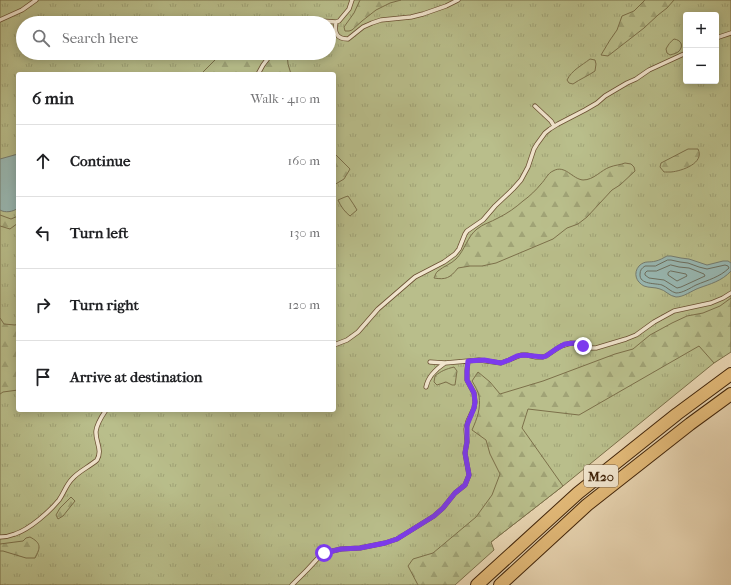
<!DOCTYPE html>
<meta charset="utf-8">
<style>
:root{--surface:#fff;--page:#f6f6f6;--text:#202124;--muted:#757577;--line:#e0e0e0}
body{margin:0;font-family:"IM FELL French Canon",serif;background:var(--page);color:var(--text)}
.controls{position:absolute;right:12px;top:12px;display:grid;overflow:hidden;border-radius:4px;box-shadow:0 2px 10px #0003}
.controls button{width:36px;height:36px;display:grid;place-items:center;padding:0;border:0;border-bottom:1px solid var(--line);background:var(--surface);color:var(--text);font:20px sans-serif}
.stop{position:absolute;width:12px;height:12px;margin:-9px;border:3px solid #7c3aed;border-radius:50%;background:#fff}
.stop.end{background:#7c3aed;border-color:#fff;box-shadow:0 1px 4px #0008}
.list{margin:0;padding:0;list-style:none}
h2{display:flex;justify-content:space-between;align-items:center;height:52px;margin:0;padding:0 16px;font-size:17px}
h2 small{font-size:13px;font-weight:400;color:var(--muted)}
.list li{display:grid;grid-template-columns:26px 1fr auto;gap:12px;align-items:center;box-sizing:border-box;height:72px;padding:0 16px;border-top:1px solid var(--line)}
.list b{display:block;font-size:15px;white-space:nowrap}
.list em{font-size:13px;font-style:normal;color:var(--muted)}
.icon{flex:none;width:22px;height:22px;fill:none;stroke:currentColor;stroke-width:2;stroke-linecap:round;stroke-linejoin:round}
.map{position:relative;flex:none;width:731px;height:585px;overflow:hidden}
.search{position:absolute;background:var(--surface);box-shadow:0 2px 10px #0003;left:16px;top:16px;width:320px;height:44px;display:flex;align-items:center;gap:10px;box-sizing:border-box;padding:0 14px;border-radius:22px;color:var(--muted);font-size:15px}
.panel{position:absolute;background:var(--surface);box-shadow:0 2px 10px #0003;left:16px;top:72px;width:320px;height:340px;border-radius:4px}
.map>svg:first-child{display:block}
.grass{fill:url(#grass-tufts);stroke:#7c704a;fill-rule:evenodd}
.forest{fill:url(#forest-firs);stroke:#7c704a}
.water{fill:#98b8b3;stroke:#757c6f}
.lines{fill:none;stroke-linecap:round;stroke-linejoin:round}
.shore{stroke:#6c6e5e;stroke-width:1}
.service-casing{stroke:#6a5033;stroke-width:5}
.motorway-casing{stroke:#402308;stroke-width:14}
.service{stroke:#f1e5ce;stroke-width:3.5}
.motorway{stroke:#e5bc7a;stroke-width:12}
.route{stroke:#7c3aed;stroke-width:5}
.labels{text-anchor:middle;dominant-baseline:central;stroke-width:3;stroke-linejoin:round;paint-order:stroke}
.shield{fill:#f1e5ce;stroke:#755d43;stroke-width:1}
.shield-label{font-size:13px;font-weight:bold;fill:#402308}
</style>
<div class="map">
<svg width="731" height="585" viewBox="0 0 731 585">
<defs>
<pattern id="grass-tufts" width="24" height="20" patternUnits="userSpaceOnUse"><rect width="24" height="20" fill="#b9be8b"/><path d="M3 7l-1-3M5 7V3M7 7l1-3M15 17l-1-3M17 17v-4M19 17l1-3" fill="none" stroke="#a0a376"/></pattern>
<pattern id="forest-firs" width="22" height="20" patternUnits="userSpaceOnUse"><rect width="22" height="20" fill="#b9be8b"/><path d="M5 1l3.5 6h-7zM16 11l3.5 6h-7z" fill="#a0a376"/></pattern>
</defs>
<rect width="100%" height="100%" fill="#ead7b4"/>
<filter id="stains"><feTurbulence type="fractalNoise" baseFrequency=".005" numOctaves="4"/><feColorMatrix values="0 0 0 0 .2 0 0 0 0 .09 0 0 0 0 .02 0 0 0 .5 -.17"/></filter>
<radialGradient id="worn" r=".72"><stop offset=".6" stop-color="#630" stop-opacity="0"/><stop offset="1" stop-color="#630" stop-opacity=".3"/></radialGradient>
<!-- grass -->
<path class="grass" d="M0 0H731V348L714 363 563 486 491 542 441 585H0ZM686 15H716V81H686ZM23 23H329V53H23ZM18 74H334V410H18Z"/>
<!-- forest -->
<path class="forest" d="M360 0H401L390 3 376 10 362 21 352 30 349 31H345L344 27 354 13Z
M645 0H674L667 8 658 15 644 28 608 56 601 55 610 40 617 30 622 16 634 11Z
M674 39C682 40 684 47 678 52 675 54 673 54 670 55L667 53 666 49C668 45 670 42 674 39Z
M223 53H287L288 64 291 74H201L217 58Z
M590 59 595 60 596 64 595 71C588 76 580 79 573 84L569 83 567 80C572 70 581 66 590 59Z
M688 149H698C705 163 682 171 671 172 668 172 666 172 664 172L660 167 661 163Z
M334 153 350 169 344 179 334 185Z
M625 163 631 164 634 167 635 171 620 185 612 190 587 217 578 224 567 228 553 239 496 263 482 266H470L458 268C450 278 446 280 434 278 435 276 436 272 438 271 444 266 451 264 456 259 465 250 467 237 477 229 483 224 491 222 498 218 508 213 515 208 523 201 530 196 536 190 541 184 545 180 548 173 553 171 565 164 572 179 583 180 594 180 601 170 610 167 615 165 620 165 625 163Z
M348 196 354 205 357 210 350 216C345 212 341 207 338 200L345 197Z
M0 215 11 219 18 216V223L10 229 0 226Z
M731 298V352L714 363 699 346 579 415 528 409 522 428 563 486 491 542 494 550 455 585H418L408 566 413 559 433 553 476 517 492 495 500 474 490 454 486 440 472 430C477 419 481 408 479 396 478 391 475 386 472 381L478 372 490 382 500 394 543 381 615 354 633 349 650 335 672 323 687 316 703 313 720 306Z
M0 318 4 324 15 325 18 324V390L3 392 0 394Z
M454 367 457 371 455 385H452L446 382 437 385 434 382 435 376C441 371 446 369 454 367Z
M71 497 75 501 63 516 58 519 56 515 60 508Z
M30 537C41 543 41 547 35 558H26L3 551H0V544L23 541 26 538Z"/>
<!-- water -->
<path class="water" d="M18 154V208C13 212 5 213 0 210V159Z
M667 256H671L681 258 689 259 707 265 723 261H728L731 263V271C722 281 710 284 699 288 691 291 684 297 676 297 669 296 665 290 660 289 655 287 649 288 644 286 636 282 633 273 639 266 645 260 649 263 656 261 660 260 663 258 667 256Z"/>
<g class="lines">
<!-- shore -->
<path class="shore" d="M668 260H671L680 262 688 263 699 267 707 269 725 265 728 266 729 268C720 277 708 280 696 285 690 288 683 293 676 293 671 292 667 287 662 285 656 283 639 285 640 274 640 270 642 268 645 266H655Z
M671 265 679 267 689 268 704 274 705 276 681 287 677 288 664 280 649 278 645 275V273L647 271H656Z
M671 271 686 274 687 276 677 281 668 275V273Z"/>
<!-- service casing -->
<g class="service-casing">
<path id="service" d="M0 20 22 10 36 0
M336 22C334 32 336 39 348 39L363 27 372 23 381 20 411 17 423 14 446 6 458 0
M304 23 322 21 336 22 339 21 349 9 352 0
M716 38 731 33
M258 74 263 65 272 53
M535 106 551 121 554 126
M334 345 347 340 358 332 378 309 415 277 444 262 455 254 459 249 465 234 467 231 483 220 495 206 513 189 521 180 528 167 534 149 537 144 545 133 550 129 558 124 585 110 597 103 605 96 627 83 636 79 649 70 686 53
M430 362 445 363 479 360 501 363 509 360 521 355H527L536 357H543L546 356 561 346 571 343 579 344 588 348H596L626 339 636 335 654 322 674 311 711 303 723 298 731 293
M426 387C428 376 436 369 445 363
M0 537C5 537 10 536 15 534 30 529 49 512 59 500 64 493 66 485 72 479 79 471 89 467 97 460 103 450 95 441 96 431 97 423 102 416 106 410
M292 585 307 570 319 557 324 553 341 549 360 548 385 543 397 539 434 516 443 508 455 493 465 485 469 475 465 453 467 442 466 429 468 421 474 408 475 402 474 393 467 380V371L468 361"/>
</g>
<!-- motorway casing -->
<g class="motorway-casing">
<path id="motorway" d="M477 585 578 493 677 414 731 374
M500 585 587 505 690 424 731 394"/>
</g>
<!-- service -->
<use href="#service" class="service"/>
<!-- motorway -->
<use href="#motorway" class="motorway"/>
</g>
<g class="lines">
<!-- route -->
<path class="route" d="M324 553 341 549 360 548 385 543 397 539 434 516 443 508 455 493 465 485 469 475 465 453 467 442V425L474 408 475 402 474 393 467 380V371L468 361 484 360 501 363 509 360 517 356 524 355 543 357 546 356 556 349 565 344 575 343 583 346"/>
</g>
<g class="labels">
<!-- shield labels -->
<rect class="shield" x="584" y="465" width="34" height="22" rx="3"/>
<g class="shield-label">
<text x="601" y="476">M20</text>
</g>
</g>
<rect width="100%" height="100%" filter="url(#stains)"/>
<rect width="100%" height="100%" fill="url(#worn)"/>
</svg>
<div class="controls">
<button>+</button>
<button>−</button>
</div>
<div class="stop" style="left:324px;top:553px"></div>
<div class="stop end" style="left:583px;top:346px"></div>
<div class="search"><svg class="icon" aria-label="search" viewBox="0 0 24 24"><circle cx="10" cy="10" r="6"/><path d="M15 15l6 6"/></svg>Search here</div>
<section class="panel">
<h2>6 min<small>Walk · 410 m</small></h2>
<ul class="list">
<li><svg class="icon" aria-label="ahead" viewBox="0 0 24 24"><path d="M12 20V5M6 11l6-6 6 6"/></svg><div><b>Continue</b></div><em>160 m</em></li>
<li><svg class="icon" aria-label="left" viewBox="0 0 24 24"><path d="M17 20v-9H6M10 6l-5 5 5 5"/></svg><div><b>Turn left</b></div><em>130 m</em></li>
<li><svg class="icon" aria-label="right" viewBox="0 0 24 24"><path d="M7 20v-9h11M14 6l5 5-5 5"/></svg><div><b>Turn right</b></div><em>120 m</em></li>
<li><svg class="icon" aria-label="arrive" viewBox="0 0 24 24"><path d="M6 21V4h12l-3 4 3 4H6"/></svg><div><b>Arrive at destination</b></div></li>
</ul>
</section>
</div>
